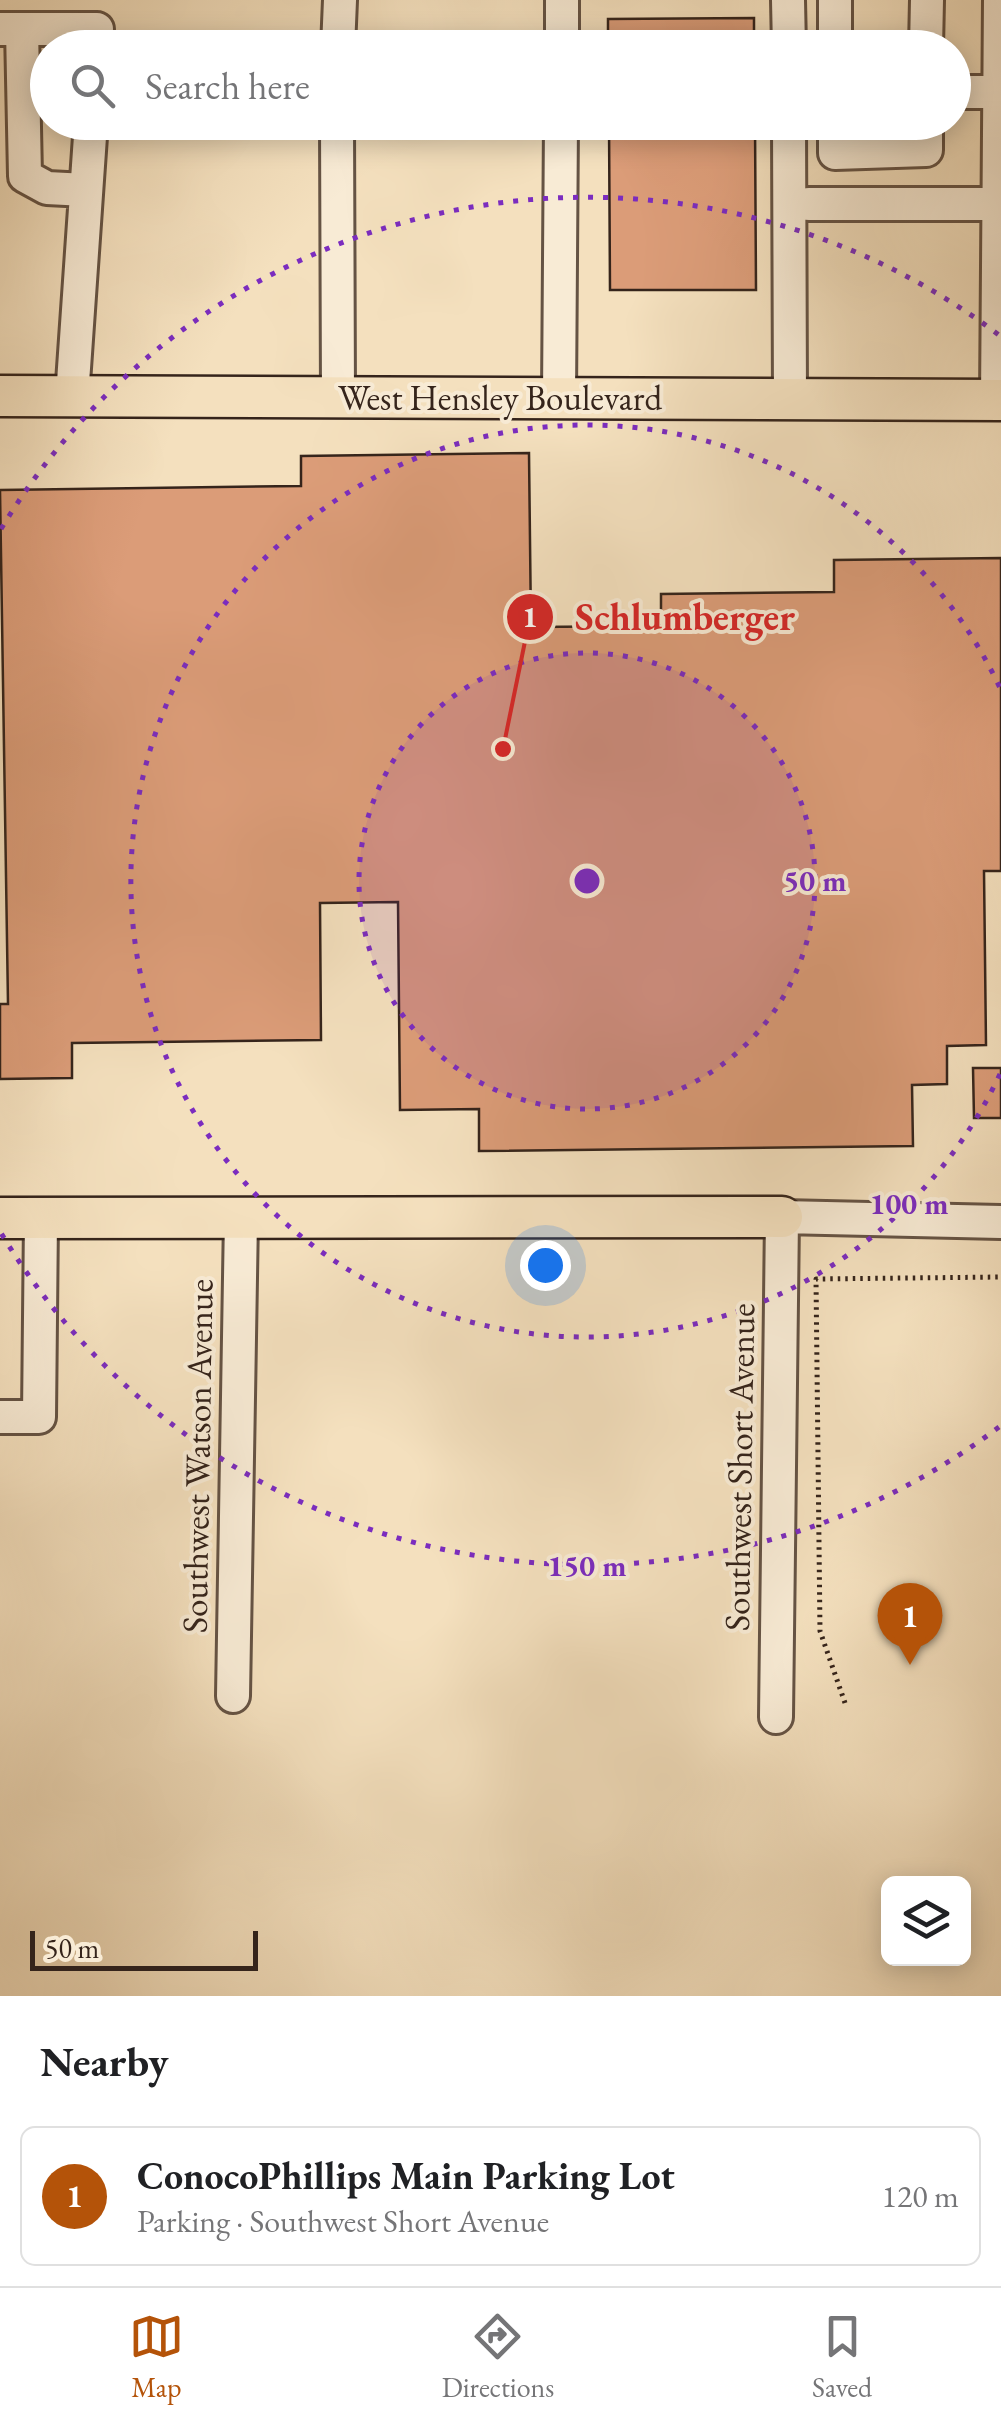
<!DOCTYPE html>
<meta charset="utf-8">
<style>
:root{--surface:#fff;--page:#f6f6f6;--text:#202124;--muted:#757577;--line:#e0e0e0;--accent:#b45309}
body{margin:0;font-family:"EB Garamond",serif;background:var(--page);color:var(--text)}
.controls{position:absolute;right:30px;bottom:30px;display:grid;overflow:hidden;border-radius:15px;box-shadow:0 5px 25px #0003}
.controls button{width:90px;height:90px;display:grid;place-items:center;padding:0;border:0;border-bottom:2px solid var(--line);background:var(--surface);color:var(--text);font:50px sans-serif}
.scale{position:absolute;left:30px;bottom:25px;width:228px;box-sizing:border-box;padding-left:10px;border:5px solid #35241b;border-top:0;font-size:28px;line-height:35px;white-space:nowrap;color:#35241b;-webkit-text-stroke:8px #f8ebd5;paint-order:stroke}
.you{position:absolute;left:545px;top:1265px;width:35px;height:35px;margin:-25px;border:8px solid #fff;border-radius:50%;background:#1a73e8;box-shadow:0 0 0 15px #1a73e833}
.badge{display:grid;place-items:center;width:65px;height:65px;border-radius:50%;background:var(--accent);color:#fff;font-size:32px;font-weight:700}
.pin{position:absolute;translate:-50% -82px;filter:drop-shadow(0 2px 5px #0008)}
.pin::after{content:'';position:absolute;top:52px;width:35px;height:30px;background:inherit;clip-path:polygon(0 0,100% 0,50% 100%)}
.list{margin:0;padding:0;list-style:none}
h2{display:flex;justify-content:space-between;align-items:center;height:130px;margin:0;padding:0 40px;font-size:42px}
h2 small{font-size:32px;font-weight:400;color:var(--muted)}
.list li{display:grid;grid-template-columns:65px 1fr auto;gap:30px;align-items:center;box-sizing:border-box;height:140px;margin:0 20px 20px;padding:0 20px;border:2px solid var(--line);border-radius:15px}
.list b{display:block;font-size:38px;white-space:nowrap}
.list p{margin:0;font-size:32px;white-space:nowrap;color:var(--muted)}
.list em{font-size:32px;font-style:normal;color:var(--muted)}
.icon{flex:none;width:55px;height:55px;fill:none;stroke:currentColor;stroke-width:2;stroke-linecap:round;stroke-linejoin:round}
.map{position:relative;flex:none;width:1001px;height:1996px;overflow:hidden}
.search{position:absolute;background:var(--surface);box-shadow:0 5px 25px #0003;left:30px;right:30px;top:30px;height:110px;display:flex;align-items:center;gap:25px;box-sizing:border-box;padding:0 35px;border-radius:55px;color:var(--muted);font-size:38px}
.sheet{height:290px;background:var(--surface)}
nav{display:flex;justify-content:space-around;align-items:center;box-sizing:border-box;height:140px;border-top:2px solid var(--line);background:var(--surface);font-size:28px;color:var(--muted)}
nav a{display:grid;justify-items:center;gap:5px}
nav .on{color:var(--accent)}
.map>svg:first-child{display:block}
.building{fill:#db9c78;stroke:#35241b;stroke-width:2.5}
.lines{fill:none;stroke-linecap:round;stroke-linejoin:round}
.minor-casing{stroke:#655344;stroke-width:38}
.major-casing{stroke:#35241b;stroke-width:45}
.path{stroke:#35241b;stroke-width:5;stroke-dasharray:2.5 5;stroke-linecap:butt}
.minor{stroke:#f8ebd5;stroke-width:32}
.major{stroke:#f4e0be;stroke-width:40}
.ring{fill:none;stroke:#7b2cbf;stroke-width:5;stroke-dasharray:5 10}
.labels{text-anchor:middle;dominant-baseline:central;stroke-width:8;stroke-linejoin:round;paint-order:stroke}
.street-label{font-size:35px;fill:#35241b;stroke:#f8ebd5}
.centre{fill:#7b2cbf;stroke:#f8ebd5;stroke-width:5}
.ring-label{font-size:30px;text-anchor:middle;font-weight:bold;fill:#7b2cbf;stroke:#f8ebd5;stroke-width:8;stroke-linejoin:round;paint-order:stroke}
.leader{fill:none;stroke:#d62828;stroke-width:4}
.callout-dot{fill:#d62828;stroke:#f8ebd5;stroke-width:4}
.mark-label{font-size:30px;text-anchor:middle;font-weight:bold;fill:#fff}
.callout-label{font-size:38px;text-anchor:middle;font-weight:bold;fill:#d62828;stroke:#f8ebd5;stroke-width:8;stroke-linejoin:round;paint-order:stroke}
</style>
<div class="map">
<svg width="1001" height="1996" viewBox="0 0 1001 1996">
<rect width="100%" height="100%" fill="#f4e0be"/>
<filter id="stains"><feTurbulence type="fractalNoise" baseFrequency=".002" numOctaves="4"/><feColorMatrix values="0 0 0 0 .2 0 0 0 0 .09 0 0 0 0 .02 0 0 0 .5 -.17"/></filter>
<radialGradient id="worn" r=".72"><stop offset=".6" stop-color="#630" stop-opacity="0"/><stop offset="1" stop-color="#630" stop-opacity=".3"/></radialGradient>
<!-- building -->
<path class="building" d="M754 18V48H608V19Z
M609 122H755L756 290H610Z
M529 453 531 627 661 626V594L834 592V560L1001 558V871H984L986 1045 947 1046V1084L912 1085 913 1146 479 1151V1109L400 1110 398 902 320 903 321 1040 72 1043V1078L0 1079V1004H8L0 490 301 486V456Z
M973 1068H1001V1118H974Z"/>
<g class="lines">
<!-- minor casing -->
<g class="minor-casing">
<path id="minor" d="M788 0 789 48
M835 0V48
M2 29H97
M22 29 25 176 47 188 86 190
M338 48 340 0
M562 48V0
M926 48 927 0
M954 92H999
M337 122 338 397
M789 122 790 399
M835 122V153L926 150V122
M809 204H1001
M72 397 91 122
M559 397 561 122
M997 400 1000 0
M0 1417H39L41 1218
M233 1696 241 1218
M776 1717 782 1217 1001 1222"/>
</g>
<!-- major casing -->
<g class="major-casing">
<path id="major" d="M0 396 1001 400
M0 1218 782 1217"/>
</g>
<!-- path -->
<path class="path" d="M845 1703 820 1631 816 1279 1001 1277"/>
<!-- minor -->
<use href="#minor" class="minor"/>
<!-- major -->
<use href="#major" class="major"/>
</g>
<!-- distance rings -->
<circle cx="587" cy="881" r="228" fill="#7b2cbf" fill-opacity=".12"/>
<g class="ring">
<circle cx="587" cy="881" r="228"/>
<path d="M1000 1074A456 456 0 1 1 1000 688"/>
<path d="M999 1427A684 684 0 0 1 1 1233M1 529A684 684 0 0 1 999 335"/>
</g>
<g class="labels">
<!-- street labels -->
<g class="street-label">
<text x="500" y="397">West Hensley Boulevard</text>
<text transform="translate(197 1456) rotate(-89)">Southwest Watson Avenue</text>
<text transform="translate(739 1467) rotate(-89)">Southwest Short Avenue</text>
</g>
</g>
<circle cx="587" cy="881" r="15" class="centre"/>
<g class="ring-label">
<text x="815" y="891">50 m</text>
<text x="909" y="1214">100 m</text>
<text x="587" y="1576">150 m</text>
</g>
<!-- callouts -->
<path class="leader" d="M503 749L530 617"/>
<g class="callout-dot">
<circle cx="503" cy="749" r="10"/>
<circle cx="530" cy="617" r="25"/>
</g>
<g class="mark-label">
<text x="530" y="627">1</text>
</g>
<g class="callout-label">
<text x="685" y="630">Schlumberger</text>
</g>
<rect width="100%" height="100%" filter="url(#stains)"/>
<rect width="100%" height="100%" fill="url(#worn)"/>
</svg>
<div class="controls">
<button><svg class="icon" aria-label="layers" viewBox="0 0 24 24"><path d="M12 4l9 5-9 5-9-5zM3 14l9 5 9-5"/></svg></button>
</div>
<div class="scale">50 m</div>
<div class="you"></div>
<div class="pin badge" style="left:910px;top:1665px">1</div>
<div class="search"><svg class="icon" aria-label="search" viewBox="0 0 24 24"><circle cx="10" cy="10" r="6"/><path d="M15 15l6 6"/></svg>Search here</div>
</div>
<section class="sheet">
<h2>Nearby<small></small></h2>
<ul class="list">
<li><span class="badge">1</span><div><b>ConocoPhillips Main Parking Lot</b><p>Parking · Southwest Short Avenue</p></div><em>120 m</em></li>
</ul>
</section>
<nav>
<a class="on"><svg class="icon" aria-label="map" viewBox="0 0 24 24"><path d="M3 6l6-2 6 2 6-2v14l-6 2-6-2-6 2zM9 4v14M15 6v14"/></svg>Map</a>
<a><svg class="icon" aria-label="directions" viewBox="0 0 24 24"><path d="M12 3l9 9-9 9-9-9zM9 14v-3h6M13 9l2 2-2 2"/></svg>Directions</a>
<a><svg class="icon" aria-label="saved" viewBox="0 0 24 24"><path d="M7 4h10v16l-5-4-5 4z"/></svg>Saved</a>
</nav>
